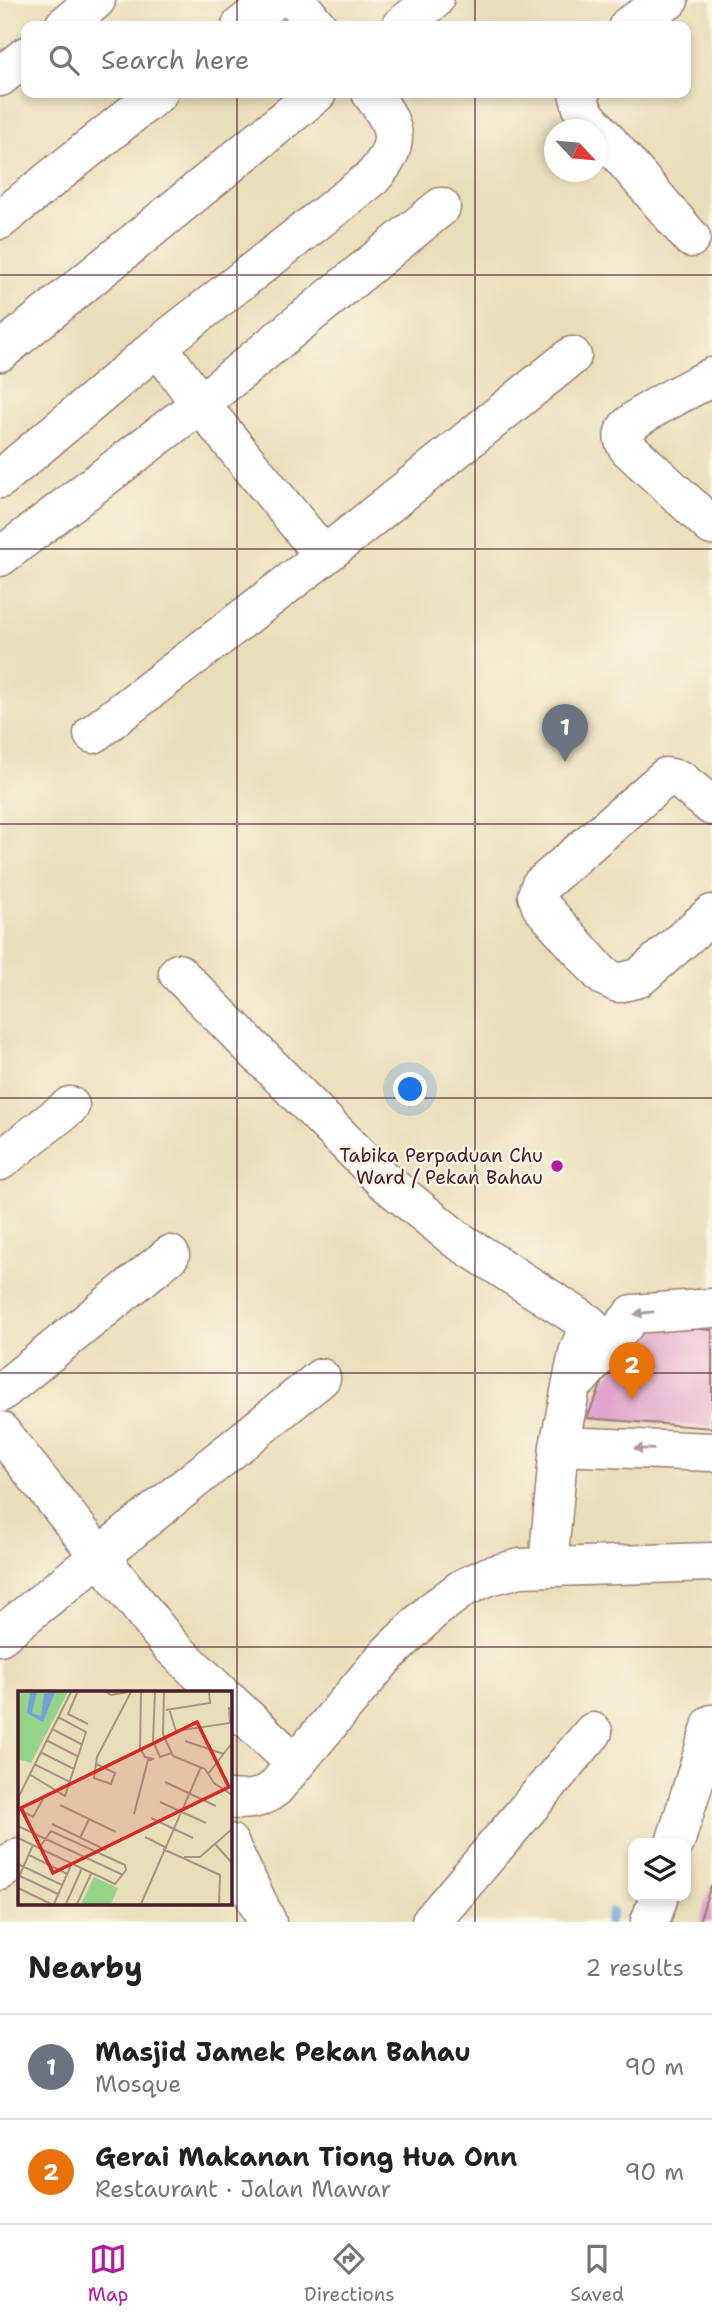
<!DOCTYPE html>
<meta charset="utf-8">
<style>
:root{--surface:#fff;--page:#f6f6f6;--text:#222;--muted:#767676;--line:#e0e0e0;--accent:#b5179e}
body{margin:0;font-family:"Shantell Sans",sans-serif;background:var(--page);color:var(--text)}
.controls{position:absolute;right:21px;bottom:21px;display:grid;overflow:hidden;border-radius:14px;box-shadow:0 4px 10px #0003}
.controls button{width:63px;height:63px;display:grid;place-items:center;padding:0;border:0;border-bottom:2px solid var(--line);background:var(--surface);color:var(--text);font:35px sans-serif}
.compass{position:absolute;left:544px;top:119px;width:63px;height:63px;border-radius:50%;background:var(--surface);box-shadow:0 4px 10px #0003;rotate:116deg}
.you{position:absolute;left:411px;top:1090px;width:24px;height:24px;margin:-18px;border:5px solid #fff;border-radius:50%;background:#1a73e8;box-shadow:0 0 0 10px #1a73e833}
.badge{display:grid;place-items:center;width:46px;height:46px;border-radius:50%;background:var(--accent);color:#fff;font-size:23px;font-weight:700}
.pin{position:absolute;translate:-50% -58px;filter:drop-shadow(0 2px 4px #0008)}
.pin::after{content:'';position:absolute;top:37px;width:24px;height:21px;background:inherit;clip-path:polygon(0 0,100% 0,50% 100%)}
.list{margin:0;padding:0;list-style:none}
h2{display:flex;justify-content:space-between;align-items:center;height:91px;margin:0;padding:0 28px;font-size:30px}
h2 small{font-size:23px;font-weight:400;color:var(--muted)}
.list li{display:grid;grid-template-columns:46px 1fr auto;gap:21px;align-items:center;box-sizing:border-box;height:105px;padding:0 28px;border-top:2px solid var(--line)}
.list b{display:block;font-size:26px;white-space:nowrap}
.list p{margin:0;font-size:23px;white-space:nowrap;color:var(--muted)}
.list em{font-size:23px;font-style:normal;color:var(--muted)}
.icon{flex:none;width:38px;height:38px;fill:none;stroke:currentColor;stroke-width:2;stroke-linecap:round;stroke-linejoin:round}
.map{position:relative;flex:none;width:712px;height:1922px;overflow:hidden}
.search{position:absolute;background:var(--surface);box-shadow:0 4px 10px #0003;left:21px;right:21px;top:21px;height:77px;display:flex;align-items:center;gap:18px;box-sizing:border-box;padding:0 24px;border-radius:14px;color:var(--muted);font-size:26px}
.sheet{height:301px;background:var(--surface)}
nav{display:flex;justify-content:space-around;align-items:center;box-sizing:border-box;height:98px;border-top:2px solid var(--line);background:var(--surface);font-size:19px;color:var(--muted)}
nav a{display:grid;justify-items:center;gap:4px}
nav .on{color:var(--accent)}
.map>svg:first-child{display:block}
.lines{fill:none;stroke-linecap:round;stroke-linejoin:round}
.stream{stroke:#72a1db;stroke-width:9}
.building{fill:#e0a0cc}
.minor-casing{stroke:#9a7e72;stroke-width:41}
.minor{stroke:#fff;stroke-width:38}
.oneway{fill:#ae9aa0}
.grid{fill:none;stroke:#4a1f2b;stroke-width:2;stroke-opacity:0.55}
.poi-dot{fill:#b5179e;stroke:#fcf5e5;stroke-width:2.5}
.labels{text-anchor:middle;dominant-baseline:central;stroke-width:5;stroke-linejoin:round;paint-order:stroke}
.poi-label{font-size:19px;fill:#4a1f2b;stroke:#fcf5e5;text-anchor:end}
.inset-road{fill:none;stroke:#a99281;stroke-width:2}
.view{fill:#d62828;fill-opacity:0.15;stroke:#d62828;stroke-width:3.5}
.inset-edge{fill:none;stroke:#4a1f2b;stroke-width:3.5}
</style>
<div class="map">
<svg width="712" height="1922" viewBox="0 0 712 1922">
<rect width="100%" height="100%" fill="#fcf5e5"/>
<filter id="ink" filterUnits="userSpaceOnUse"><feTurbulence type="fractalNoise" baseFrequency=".0143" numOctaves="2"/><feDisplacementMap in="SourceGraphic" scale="14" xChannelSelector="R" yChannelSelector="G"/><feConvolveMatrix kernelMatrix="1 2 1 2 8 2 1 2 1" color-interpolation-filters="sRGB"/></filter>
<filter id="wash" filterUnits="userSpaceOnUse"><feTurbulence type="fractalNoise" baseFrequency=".00686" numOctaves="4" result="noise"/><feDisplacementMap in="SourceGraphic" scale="28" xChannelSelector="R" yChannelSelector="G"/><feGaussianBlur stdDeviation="1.57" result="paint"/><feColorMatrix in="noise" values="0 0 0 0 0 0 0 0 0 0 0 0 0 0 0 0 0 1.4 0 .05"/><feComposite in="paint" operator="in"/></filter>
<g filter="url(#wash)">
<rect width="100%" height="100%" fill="#e9deba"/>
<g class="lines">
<!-- stream -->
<path class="stream" d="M609 1922 612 1912"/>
</g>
<g id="blocks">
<!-- building -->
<path class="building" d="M649 1324 712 1330V1428L587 1418 603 1381Z
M711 1885 712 1922H699Z"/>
</g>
</g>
<g filter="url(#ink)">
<use href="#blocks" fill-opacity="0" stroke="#9a7e72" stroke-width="2"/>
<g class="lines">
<!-- minor casing -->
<g class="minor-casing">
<path id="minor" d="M296 0 317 26
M64 26 96 0
M241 26 274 0
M401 26 434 0
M628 26 669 0
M0 77 26 56
M578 93 583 112 691 238
M0 220 158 93
M158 346 200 404 324 556
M0 352 317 93
M712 377C694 387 636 414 626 429 621 436 624 443 629 449L712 526
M0 479 158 346 372 178C402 145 398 127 371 93
M0 557 200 404 441 207
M93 734 324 556 572 356
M712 806 680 780 666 777 540 886 537 895 541 906 603 976 618 983 639 978 712 914
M178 973 383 1180 456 1239 589 1324 578 1353 559 1446
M0 1161 70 1106
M580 1378 633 1314 712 1308
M0 1393 170 1255
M0 1431 170 1645 220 1693
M548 1566 559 1446 712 1452
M0 1636 321 1378
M229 1701 295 1763
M229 1799C248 1801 260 1800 275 1788L384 1658 432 1611 463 1588 489 1576 520 1568 712 1562
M229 1843 267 1922
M675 1843 712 1724
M0 1871 19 1858
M431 1922 593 1732
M650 1922 659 1896"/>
</g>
<!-- minor -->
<use href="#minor" class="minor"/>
</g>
<!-- one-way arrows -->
<defs><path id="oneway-solid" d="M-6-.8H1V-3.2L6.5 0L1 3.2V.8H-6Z" transform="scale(1.75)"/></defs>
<g class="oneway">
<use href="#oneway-solid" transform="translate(644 1313) rotate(172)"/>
<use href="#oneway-solid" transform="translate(644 1449) rotate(-178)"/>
</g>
</g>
<!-- grid -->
<path class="grid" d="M237 0V26M475 0V26M237 93V1922M475 93V1922M0 275H712M0 549H712M0 824H712M0 1098H712M0 1373H712M0 1647H712"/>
<!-- markers -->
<circle class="poi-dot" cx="557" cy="1166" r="7"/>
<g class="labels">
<!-- poi labels -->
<g class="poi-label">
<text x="543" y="1155">Tabika Perpaduan Chu<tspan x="543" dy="22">Ward / Pekan Bahau</tspan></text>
</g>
</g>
<!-- overview -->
<g transform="translate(18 1691)">
<rect width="214" height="214" fill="#e9deba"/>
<path d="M0 1H50L13 72 0 68ZM76 186 100 197 93 213H63Z" fill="#95d389"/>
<path d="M12 1H19L14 22 23 25 26 3 37 1 25 31 9 22Z" fill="#72a1db"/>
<path class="inset-road" d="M88 1 93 4 110 1M123 1 122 57 127 66 136 68M137 1 135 50 142 66 154 62M146 1 145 43 155 65 187 78 196 92 214 104M59 2 50 23 70 33M151 18 158 40 212 32 211 16M148 19 192 12 191 1M34 38 63 53M28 49 59 65M167 50 206 63M22 61 56 78M16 73 52 91M78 73 97 82 93 93 76 87 79 66 113 1M11 83 47 105 68 41 40 26M190 83 214 52M147 91 198 115M0 107 53 1M142 111 188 132M42 114 98 141M0 118 15 126 25 108M116 123 130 69H134M133 127 175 147M34 133 88 159M0 135 105 184M127 146 149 157M0 147 21 157 97 193 108 179 107 174 33 140 21 157M62 147 71 128M197 153 214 172M145 158 202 184 201 213M11 164 49 183M166 166H182L214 138M0 173 44 194M0 184 40 203M0 188 15 154M0 197 33 213M36 213 54 172M48 213 64 177M59 213 74 181M123 213 183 76"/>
<path class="view" d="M179 31 211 96 35 182 3 117Z"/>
<rect width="214" height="214" class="inset-edge"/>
</g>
</svg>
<div class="controls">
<button><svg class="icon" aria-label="layers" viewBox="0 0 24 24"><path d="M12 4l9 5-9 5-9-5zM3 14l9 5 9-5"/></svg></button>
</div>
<svg class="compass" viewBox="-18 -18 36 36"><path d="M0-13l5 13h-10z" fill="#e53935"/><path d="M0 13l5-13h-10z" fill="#767676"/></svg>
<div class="you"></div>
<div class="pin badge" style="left:565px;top:762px;background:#6b7280">1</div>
<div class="pin badge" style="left:632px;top:1400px;background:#e8710a">2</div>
<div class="search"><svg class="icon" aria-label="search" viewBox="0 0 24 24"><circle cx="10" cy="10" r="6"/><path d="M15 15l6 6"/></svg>Search here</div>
</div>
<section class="sheet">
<h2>Nearby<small>2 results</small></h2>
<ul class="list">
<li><span class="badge" style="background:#6b7280">1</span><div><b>Masjid Jamek Pekan Bahau</b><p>Mosque</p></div><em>90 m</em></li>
<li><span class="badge" style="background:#e8710a">2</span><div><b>Gerai Makanan Tiong Hua Onn</b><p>Restaurant · Jalan Mawar</p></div><em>90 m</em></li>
</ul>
</section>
<nav>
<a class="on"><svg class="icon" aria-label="map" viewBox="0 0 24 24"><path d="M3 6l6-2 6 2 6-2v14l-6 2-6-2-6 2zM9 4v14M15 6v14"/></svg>Map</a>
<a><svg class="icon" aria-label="directions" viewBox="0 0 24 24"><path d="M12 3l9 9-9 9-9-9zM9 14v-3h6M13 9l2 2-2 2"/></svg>Directions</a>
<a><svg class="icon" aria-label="saved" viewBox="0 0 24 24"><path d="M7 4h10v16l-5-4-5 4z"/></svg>Saved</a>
</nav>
